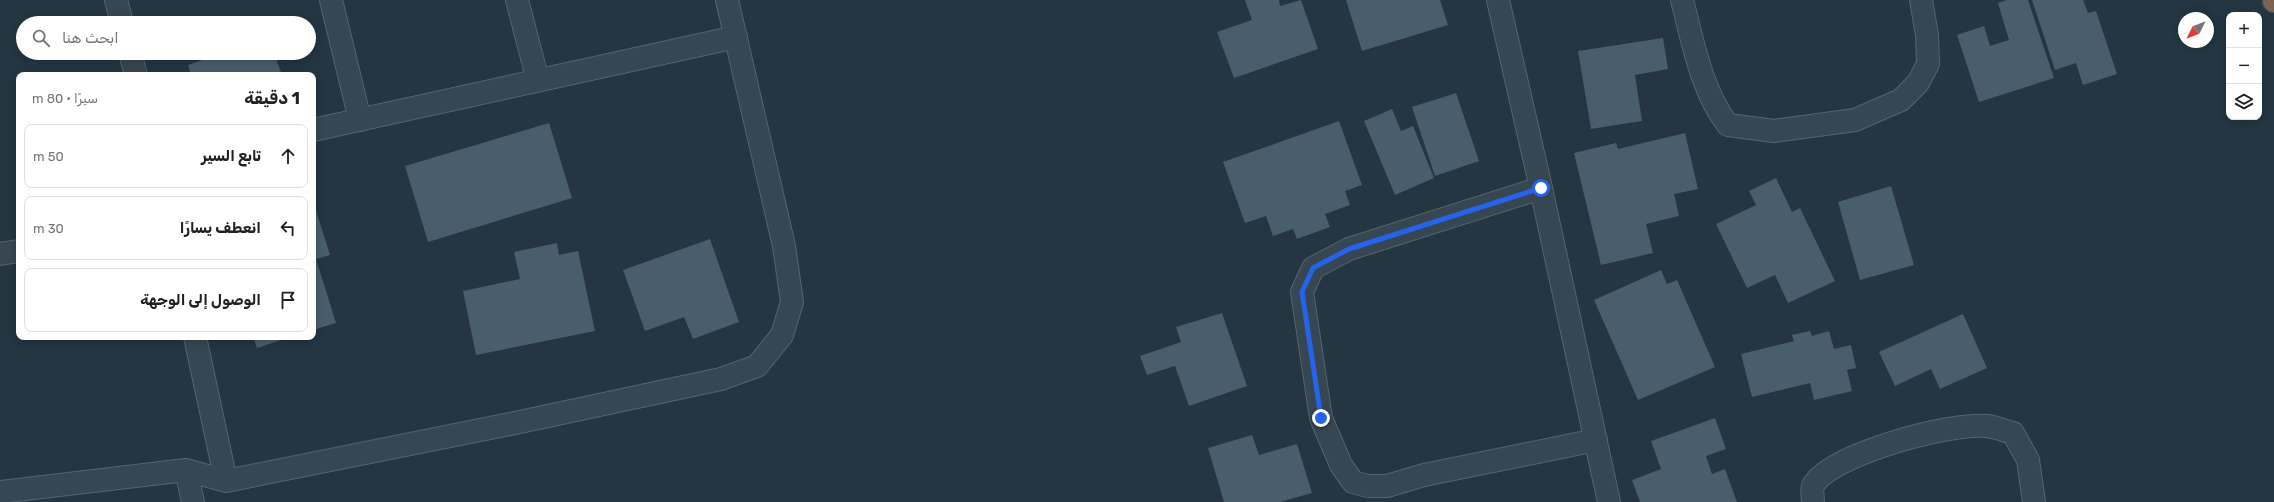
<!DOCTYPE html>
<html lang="ar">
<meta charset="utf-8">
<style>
:root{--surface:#fff;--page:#f6f6f6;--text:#202124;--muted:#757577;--line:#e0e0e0}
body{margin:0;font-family:Rubik,"Noto Sans Arabic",sans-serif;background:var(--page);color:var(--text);direction:rtl}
.controls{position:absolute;right:12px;top:12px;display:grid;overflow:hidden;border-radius:8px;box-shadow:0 2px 10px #0003}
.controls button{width:36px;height:36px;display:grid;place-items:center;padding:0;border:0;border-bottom:1px solid var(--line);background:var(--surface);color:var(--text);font:20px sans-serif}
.compass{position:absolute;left:2178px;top:12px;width:36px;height:36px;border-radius:50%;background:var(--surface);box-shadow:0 2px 10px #0003;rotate:228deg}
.stop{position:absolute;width:12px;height:12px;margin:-9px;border:3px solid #2563eb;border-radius:50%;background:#fff}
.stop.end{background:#2563eb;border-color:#fff;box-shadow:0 1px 4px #0008}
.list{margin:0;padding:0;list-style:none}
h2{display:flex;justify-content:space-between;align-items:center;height:52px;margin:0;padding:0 16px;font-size:17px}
h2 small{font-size:13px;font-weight:400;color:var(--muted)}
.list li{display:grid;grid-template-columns:26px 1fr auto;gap:12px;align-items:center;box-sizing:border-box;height:64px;margin:0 8px 8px;padding:0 8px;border:1px solid var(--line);border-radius:8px}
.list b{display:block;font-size:15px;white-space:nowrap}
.list em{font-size:13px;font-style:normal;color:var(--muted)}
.icon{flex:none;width:22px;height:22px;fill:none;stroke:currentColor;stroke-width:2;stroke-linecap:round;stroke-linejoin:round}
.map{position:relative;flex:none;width:2274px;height:502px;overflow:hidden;direction:ltr}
.search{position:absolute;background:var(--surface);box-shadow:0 2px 10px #0003;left:16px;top:16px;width:300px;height:44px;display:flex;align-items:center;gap:10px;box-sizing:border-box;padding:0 14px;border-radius:22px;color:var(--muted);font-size:15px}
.panel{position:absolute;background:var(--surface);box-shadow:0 2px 10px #0003;left:16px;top:72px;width:300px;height:268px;border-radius:8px;direction:rtl}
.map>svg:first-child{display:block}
.building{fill:#485e6b}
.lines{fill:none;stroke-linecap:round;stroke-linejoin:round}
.minor-casing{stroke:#55646f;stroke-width:24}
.highway-casing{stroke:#42515c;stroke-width:24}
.minor{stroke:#374752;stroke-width:22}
.highway{stroke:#796453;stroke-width:22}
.route{stroke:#2563eb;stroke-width:5}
</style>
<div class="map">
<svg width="2274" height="502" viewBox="0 0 2274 502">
<rect width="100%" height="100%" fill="#233642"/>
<!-- building -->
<path class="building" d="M1245 0H1279L1280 6 1301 0 1318 49 1234 78 1217 32 1252 20Z
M1346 0H1440L1448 25 1362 51Z
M2007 0H2028L2054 78 1979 102 1957 35 1984 26 1990 46 2009 40 1998 3Z
M2032 0H2083L2088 13 2096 11 2117 74 2083 85 2076 63 2055 70Z
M1663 38 1668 69 1635 75 1642 121 1591 129 1578 51Z
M222 53H274L282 75H191L188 65Z
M1456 93 1479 161 1435 176 1412 107Z
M1392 109 1401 131 1413 126 1434 178 1395 195 1364 121Z
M1339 121 1362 185 1345 191 1350 205 1325 214 1330 227 1297 239 1293 229 1273 236 1266 216 1245 223 1223 162Z
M549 123 572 198 428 242 405 166Z
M1685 133 1698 189 1674 194 1679 216 1646 224 1653 253 1601 265 1574 153 1616 143 1618 149Z
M1776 178 1792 212 1800 208 1835 281 1788 303 1775 275 1747 288 1716 224 1756 205 1749 191Z
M1891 186 1914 265 1860 280 1838 202Z
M313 201 330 255 316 259 336 323 313 330Z
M710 239 739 322 693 339 684 317 645 331 623 270Z
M557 243 559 255 578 251 595 331 476 355 463 291 520 279 514 252Z
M1661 270 1667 284 1677 280 1715 367 1638 400 1594 300Z
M1222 313 1247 386 1189 406 1175 366 1147 375 1140 356 1181 342 1176 327Z
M1963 314 1987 368 1940 389 1931 369 1895 386 1879 352Z
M1810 331 1812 336 1829 331 1834 349 1851 345 1856 368 1847 370 1852 391 1814 400 1810 383 1752 397 1741 354 1794 341 1792 335Z
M253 337H290L257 348Z
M1715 418 1726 449 1706 456 1712 474 1725 469 1737 502H1640L1632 480 1661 469 1651 441Z
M1252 435 1259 455 1297 444 1312 493 1280 502H1224L1208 448Z"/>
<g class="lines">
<!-- minor casing -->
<g class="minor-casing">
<path id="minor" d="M116 0 122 23
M331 0 360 120
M517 0 538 81
M1498 0 1541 188 1609 502
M1682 0C1693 42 1701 90 1728 125L1774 131 1855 120 1901 100 1918 83 1928 64 1927 35 1921 0
M130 53 136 75
M313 130 736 37
M1541 188 1349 249 1313 268 1302 292 1321 418 1341 465 1353 482 1368 486H1387L1424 475 1596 440
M0 254 19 251
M195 337 226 481
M186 470 193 502
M0 492 186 470 226 481 515 423 721 379 757 366 782 335 792 302 784 246 727 0
M1813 502C1813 497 1811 488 1814 484 1833 454 1951 422 1987 426 1996 427 2005 431 2013 433L2028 460 2034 502"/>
</g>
<!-- highway casing -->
<g class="highway-casing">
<path id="highway" d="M2274 0V1"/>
</g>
<!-- minor -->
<use href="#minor" class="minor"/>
<!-- highway -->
<use href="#highway" class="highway"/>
</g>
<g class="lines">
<!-- route -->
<path class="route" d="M1321 418 1302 292 1313 268 1349 249 1541 188"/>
</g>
</svg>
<div class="controls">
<button>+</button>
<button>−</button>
<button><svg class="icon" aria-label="layers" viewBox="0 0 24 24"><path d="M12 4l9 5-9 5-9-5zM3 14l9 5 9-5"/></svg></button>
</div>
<svg class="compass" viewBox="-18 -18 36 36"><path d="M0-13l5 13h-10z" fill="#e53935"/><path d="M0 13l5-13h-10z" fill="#757577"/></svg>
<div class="stop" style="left:1541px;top:188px"></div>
<div class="stop end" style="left:1321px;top:418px"></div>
<div class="search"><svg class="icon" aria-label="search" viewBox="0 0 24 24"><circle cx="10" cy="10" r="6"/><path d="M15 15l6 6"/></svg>ابحث هنا</div>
<section class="panel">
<h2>1 دقيقة<small>سيرًا · 80 m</small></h2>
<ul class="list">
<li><svg class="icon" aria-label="ahead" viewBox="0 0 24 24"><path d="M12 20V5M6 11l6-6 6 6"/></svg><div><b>تابع السير</b></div><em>50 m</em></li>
<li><svg class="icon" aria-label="left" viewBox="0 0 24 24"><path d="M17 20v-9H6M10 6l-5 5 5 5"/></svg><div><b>انعطف يسارًا</b></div><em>30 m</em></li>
<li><svg class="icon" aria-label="arrive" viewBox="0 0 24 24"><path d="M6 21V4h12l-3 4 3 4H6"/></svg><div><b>الوصول إلى الوجهة</b></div></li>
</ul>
</section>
</div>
